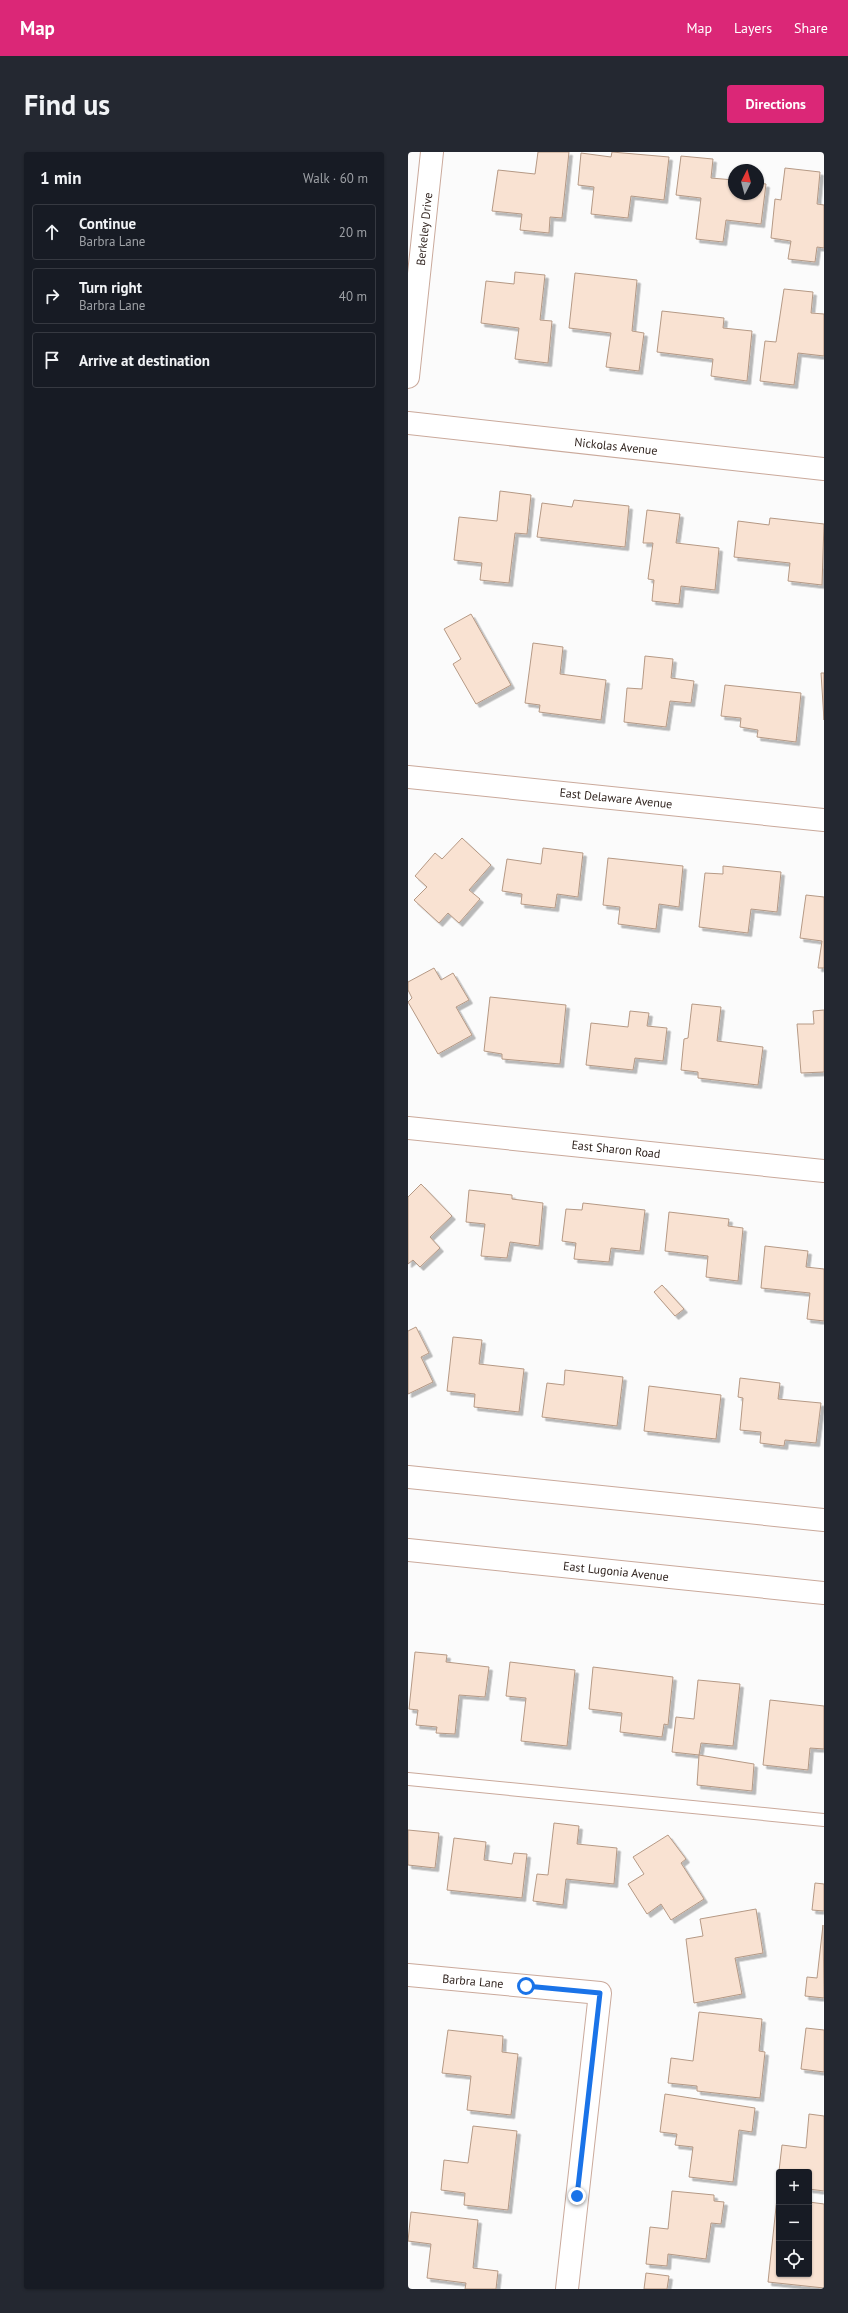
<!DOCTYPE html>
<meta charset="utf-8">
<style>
:root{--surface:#171b24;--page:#242831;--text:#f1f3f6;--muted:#9ea1a6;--line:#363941;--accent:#db2777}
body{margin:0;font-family:"PT Sans",sans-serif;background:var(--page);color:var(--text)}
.controls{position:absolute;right:12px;bottom:12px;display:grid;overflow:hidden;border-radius:4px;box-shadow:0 1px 3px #0004}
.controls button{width:36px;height:36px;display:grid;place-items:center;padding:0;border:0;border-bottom:1px solid var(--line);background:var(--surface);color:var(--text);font:20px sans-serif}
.compass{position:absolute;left:320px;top:12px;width:36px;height:36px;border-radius:50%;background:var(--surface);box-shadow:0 1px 3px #0004;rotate:6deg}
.stop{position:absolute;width:12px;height:12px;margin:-9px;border:3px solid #1a73e8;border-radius:50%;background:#fff}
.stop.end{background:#1a73e8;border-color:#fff;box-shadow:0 1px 4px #0008}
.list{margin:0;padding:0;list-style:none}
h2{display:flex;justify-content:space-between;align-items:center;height:52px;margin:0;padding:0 16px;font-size:17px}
h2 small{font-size:13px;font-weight:400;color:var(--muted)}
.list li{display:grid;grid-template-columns:26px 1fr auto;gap:12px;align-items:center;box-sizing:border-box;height:56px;margin:0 8px 8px;padding:0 8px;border:1px solid var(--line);border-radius:4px}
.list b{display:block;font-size:15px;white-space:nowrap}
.list p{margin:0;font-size:13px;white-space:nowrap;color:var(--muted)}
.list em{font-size:13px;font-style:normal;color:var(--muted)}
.icon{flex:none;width:22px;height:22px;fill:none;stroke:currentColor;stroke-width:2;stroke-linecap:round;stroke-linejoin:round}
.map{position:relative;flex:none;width:416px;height:2137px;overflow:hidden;border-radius:4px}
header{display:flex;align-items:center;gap:24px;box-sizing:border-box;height:56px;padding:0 20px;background:var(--accent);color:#fff}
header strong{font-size:19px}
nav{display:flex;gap:22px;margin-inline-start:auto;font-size:14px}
.intro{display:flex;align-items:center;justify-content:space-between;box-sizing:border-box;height:96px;padding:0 24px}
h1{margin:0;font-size:28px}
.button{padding:10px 18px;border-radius:4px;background:var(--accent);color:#fff;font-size:14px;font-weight:700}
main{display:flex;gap:24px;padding:0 24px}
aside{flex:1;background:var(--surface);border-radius:4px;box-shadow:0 1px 3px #0004}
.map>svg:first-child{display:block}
.building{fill:#f9e2d2;stroke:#b59985;filter:url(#shadow)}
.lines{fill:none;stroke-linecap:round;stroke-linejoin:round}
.lane-casing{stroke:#caa99b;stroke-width:14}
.street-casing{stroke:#caa99b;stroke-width:24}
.secondary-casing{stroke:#caa99b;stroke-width:24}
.lane{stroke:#fff;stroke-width:12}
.street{stroke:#fff;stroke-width:22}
.secondary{stroke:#fff;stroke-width:22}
.route{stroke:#1a73e8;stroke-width:5}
.labels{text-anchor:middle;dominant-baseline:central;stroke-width:4;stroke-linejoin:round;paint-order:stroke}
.street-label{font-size:12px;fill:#2b1e19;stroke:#fff}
</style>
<header>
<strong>Map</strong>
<nav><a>Map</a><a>Layers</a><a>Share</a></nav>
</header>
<div class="intro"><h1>Find us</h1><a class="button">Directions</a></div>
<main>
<aside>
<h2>1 min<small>Walk · 60 m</small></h2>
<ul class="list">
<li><svg class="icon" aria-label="ahead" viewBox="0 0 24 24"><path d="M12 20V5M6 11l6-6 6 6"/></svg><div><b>Continue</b><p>Barbra Lane</p></div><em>20 m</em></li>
<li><svg class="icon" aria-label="right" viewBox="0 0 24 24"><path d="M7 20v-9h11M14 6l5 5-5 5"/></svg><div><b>Turn right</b><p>Barbra Lane</p></div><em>40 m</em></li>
<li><svg class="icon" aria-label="arrive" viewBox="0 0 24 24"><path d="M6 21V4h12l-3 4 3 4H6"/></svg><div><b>Arrive at destination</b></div></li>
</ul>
</aside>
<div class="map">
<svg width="416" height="2137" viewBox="0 0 416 2137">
<defs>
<filter id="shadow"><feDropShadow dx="3.5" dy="3.5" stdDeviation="0" flood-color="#0004"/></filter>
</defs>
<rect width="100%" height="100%" fill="#fbfbfb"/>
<!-- building -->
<path class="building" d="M130 0H161L154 66 142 65 141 81 112 78 114 62 84 59 90 18 127 22Z
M204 0 261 5 256 48 223 44 220 66 183 62 186 35 170 33 173 1 203 5Z
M273 4 305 7 303 26 326 28V42H350V31L358 32 353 72 318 68 315 90 288 87 293 46 268 43Z
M377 16 412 20 409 52 416 53V96L409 95 407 110 380 107 383 89 363 86 367 47 373 48Z
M107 120 137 123 132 168 144 169 140 211 107 207 111 176 73 171 78 129 106 132Z
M167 121 229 128 224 179 236 181 231 219 198 215 203 181 161 176Z
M376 137 405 140 403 161 416 162V204L390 201 386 233 352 229 357 189 368 190Z
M254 159 316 166 315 176 344 179 339 229 303 224 305 207 249 200Z
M92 339 123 343 119 382 107 381 101 431 72 428 74 411 46 408 51 365 89 369Z
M166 348 221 354 217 395 129 385 134 351 164 355Z
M239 358 272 362 268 391 311 396 307 438 273 434 271 452 244 449 246 428 240 427 245 391H235Z
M362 366 416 372 414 433 380 429 382 411 326 405 330 369 361 373Z
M63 462 103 533 68 552 45 512 53 507 36 477Z
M125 491 155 495 152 522 198 528 193 568 131 560 132 553 117 551Z
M237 504 265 507 263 526 286 529 283 551 262 549 258 575 216 570 219 536 234 537Z
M413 521H416V568Z
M317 533 393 541 388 590 349 585 350 578 332 575 333 566 313 564Z
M54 686 83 713 61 738 72 747 51 771 40 761 31 771 6 748 19 735 7 724 27 701 34 707Z
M135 696 175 701 170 745 149 742 147 756 113 752 114 742 94 739 99 707 133 712Z
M200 706 275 714 271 755 251 752 248 777 210 772 212 755 195 753Z
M315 714 373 720 369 760 343 757 340 781 291 775 297 721 315 722Z
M398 743 416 745V816H410L414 789 392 786Z
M26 816 33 828 45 821 61 848 48 855 64 883 30 902 0 850 4 846 0 838V830Z
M82 845 158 853 152 912 94 907V902L76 899Z
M284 852 313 855 309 889 355 895 350 933 290 926V920L273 918 276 887 280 886Z
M416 858V920L393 921 389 872H406L405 859Z
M222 859 241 861 239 874 259 876 255 909 227 906 225 918 178 913 183 871 220 875Z
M13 1032 44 1064 22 1085 32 1096 12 1115 5 1108 0 1112V1045Z
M61 1038 104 1043V1047L135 1051 131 1094 102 1090 99 1106 73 1104 77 1072 58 1070Z
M175 1051 237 1058 232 1099 203 1096 201 1110 166 1107 168 1091 154 1089 158 1057 174 1058Z
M261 1060 321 1067 320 1074 335 1076 330 1129 298 1125 300 1104 257 1099Z
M357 1094 400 1099 398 1115 416 1117V1169L399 1167 402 1141 353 1136Z
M254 1133 276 1157 267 1164 246 1140Z
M8 1175 21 1201 13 1205 25 1230 0 1242V1179Z
M45 1185 74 1188 71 1212 116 1217 111 1260 66 1255 67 1242 39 1239Z
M157 1218 215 1225 209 1274 134 1265 139 1231 156 1233Z
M332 1226 372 1231 370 1247 413 1251 408 1291 377 1288 376 1294 352 1291 353 1280 332 1278 335 1246 330 1245Z
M241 1234 313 1243 308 1287 236 1279Z
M7 1500 39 1503 38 1510 81 1515 77 1545 51 1543 47 1582 28 1581 29 1575 8 1573 10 1558 1 1557Z
M102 1510 167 1518 159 1594 113 1589 118 1546 98 1544Z
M185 1515 265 1525 260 1573 256 1572 254 1585 212 1580 214 1561 181 1557Z
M290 1528 332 1532 325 1594 293 1591 291 1603 264 1600 268 1565 286 1567Z
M362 1548 416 1554V1597L402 1596 400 1618 355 1613Z
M291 1603 346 1612 344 1639 289 1633Z
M146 1671 171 1674 169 1692 209 1696 206 1732 158 1727 155 1753 125 1749 129 1722 140 1723Z
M0 1678 31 1681 27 1716 0 1713Z
M260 1683 278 1707 273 1711 296 1747 263 1768 253 1752 239 1762 220 1732 236 1722 225 1705Z
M46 1686 78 1690 76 1708 104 1712 106 1701 119 1702 114 1746 39 1738Z
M407 1731 416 1732V1759L404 1758Z
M348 1757 355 1801 327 1806 334 1842 286 1851 278 1787 295 1784 292 1767Z
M415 1773 416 1846 397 1844 399 1825 409 1826Z
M291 1860 354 1867 351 1899 357 1900 352 1946 289 1939V1934L260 1931 263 1906 285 1909Z
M398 1876 416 1878V1920L393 1917Z
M40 1878 95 1884 94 1900 110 1902 103 1963 59 1958 63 1924 34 1921Z
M257 1942 347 1956 344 1980 331 1978 325 2030 281 2025 285 1995 267 1993 269 1982 252 1980Z
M401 1962 416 1964V2039L401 2037V2020L371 2019 374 1993 398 1996Z
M65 1974 109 1979 100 2058 56 2053 57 2041 33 2038 36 2008 60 2011Z
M264 2039 306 2043V2049L316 2050 313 2072 303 2071 298 2107 260 2102 259 2114 238 2112 242 2075 260 2077Z
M369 2046 371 2047V2122H401V2050L416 2052V2136L360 2130Z
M3 2060 70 2068 65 2116 90 2119 88 2137H57L58 2131 19 2126 23 2092 0 2089Z
M238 2121 261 2124 259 2137H236Z"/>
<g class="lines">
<!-- lane casing -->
<g class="lane-casing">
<path id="lane" d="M0 1627 416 1668"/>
</g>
<!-- street casing -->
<g class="street-casing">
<path id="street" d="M0 225 24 0
M0 271 416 317
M0 625 416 668
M0 976 416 1019
M0 1325 416 1368
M0 1823 192 1841 159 2137"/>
</g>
<!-- secondary casing -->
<g class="secondary-casing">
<path id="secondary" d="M0 1398 416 1441"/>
</g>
<!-- lane -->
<use href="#lane" class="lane"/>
<!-- street -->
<use href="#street" class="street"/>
<!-- secondary -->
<use href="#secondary" class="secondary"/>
</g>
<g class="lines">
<!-- route -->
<path class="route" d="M118 1834 192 1841 169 2044"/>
</g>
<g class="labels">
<!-- street labels -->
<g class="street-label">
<text transform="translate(16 77) rotate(-84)">Berkeley Drive</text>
<text transform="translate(208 294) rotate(6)">Nickolas Avenue</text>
<text transform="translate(208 646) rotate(6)">East Delaware Avenue</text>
<text transform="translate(208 997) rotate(6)">East Sharon Road</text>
<text transform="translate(208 1419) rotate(6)">East Lugonia Avenue</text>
<text transform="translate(65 1829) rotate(5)">Barbra Lane</text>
</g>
</g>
</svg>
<div class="controls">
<button>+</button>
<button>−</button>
<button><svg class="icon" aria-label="locate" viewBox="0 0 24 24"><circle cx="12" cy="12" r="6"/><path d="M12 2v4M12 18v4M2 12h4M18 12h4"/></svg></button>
</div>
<svg class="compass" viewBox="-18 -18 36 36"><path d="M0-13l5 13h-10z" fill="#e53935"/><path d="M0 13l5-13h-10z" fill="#9ea1a6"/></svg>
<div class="stop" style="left:118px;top:1834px"></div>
<div class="stop end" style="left:169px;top:2044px"></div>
</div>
</main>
